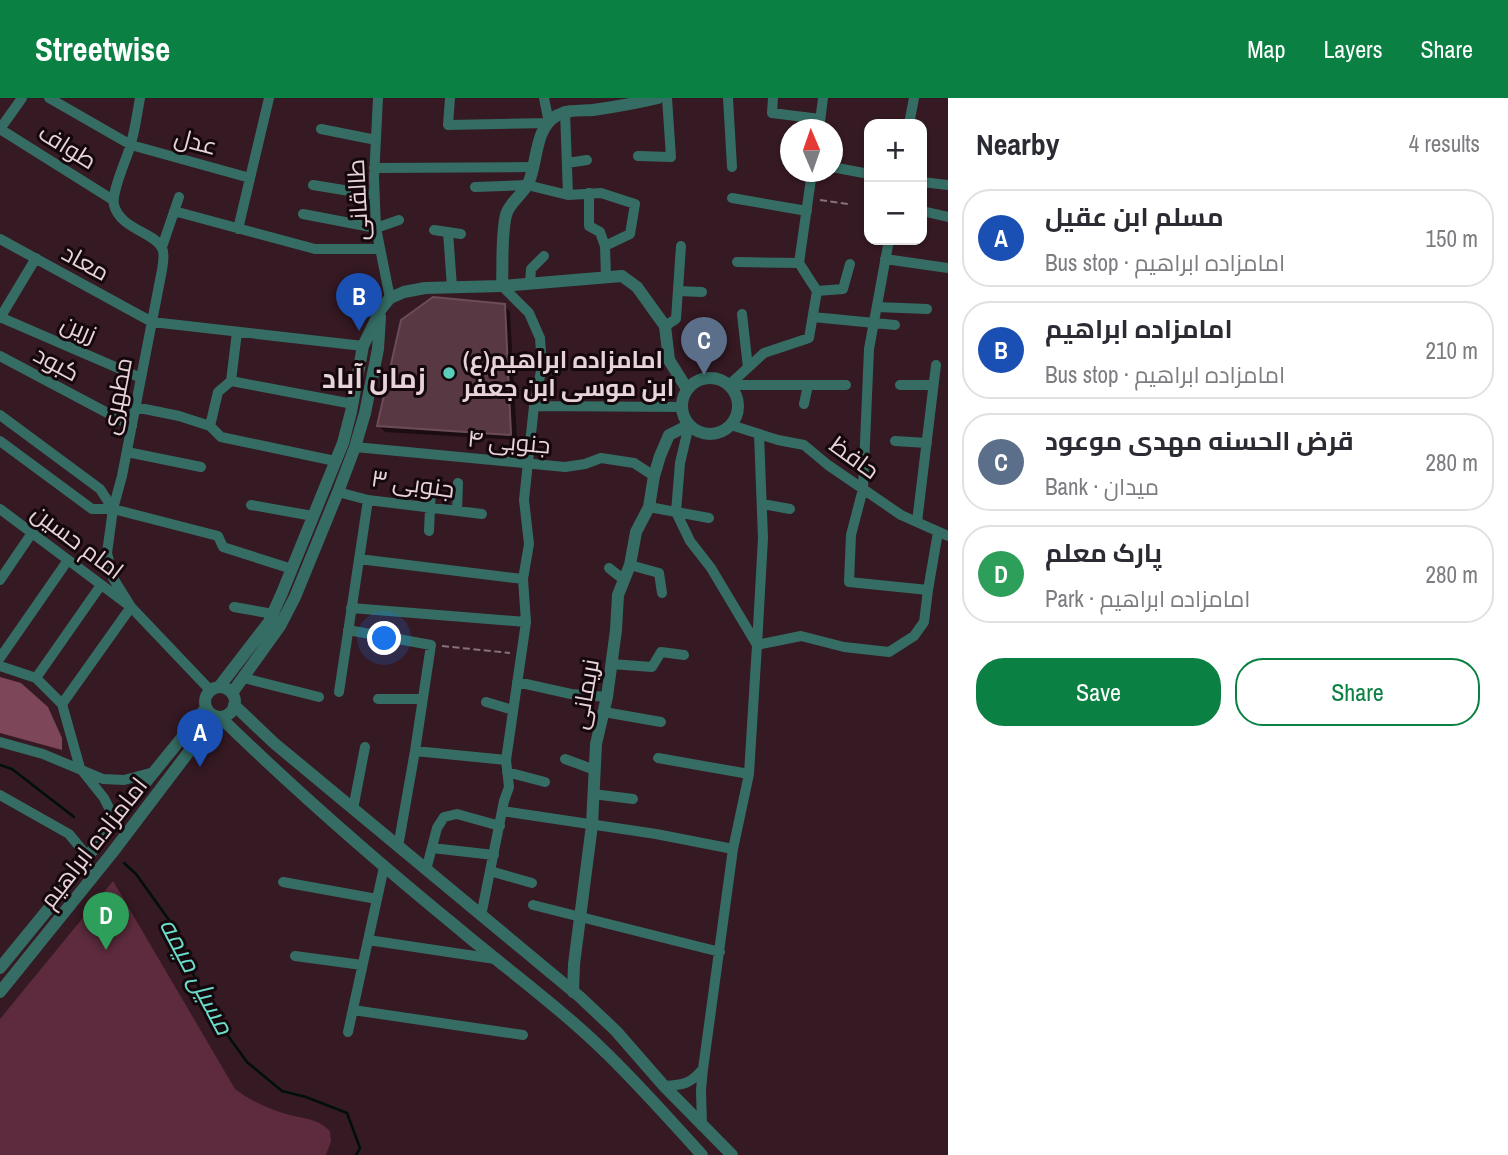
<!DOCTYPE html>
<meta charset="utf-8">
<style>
:root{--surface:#fff;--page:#f7f7f7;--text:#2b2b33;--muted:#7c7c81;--line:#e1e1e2;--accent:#0b8043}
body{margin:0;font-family:"Archivo Narrow",Cairo,sans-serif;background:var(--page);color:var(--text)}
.controls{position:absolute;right:21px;top:21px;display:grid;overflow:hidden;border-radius:14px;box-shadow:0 2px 5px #0004}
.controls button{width:63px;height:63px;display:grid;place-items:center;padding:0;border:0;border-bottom:2px solid var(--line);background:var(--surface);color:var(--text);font:35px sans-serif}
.compass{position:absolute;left:780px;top:21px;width:63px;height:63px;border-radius:50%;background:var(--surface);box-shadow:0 2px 5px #0004;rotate:358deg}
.you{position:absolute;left:385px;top:541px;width:24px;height:24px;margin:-18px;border:5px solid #fff;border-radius:50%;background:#1a73e8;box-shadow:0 0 0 10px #1a73e833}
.badge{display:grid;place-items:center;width:46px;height:46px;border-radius:50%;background:var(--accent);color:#fff;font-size:23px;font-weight:700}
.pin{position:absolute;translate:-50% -58px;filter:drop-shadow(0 2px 4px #0008)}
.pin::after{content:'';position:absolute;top:37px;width:24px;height:21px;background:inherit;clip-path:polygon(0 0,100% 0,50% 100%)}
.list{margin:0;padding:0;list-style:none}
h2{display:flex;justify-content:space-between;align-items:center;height:91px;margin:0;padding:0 28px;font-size:30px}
h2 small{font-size:23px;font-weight:400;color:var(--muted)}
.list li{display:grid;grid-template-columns:46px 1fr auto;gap:21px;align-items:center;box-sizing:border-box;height:98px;margin:0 14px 14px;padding:0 14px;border:2px solid var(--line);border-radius:28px}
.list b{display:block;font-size:26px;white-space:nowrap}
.list p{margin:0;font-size:23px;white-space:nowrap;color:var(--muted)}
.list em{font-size:23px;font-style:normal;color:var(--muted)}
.actions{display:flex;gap:14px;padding:21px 28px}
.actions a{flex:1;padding:16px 0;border:2px solid var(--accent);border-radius:28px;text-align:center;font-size:24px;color:var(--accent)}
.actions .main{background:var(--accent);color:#fff}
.map{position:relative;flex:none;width:948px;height:1057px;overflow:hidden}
header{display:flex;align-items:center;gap:42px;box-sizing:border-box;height:98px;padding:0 35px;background:var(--accent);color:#fff}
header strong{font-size:33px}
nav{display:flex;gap:38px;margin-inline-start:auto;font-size:24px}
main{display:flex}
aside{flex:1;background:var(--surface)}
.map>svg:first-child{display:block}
.green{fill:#5d2b3d}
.forest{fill:#7d4659}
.shadow{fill:#0007}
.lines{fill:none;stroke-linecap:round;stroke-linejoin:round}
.stream{stroke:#000f0c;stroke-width:2.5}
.building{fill:#583943;stroke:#6c4c56;stroke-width:2}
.path{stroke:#8a727a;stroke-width:2;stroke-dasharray:7 3.5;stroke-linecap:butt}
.minor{stroke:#356d64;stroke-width:10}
.tertiary{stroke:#356d64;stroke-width:12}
.poi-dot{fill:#5bcebb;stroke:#14080c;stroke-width:2.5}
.labels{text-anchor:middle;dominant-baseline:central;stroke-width:6;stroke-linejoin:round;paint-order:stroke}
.street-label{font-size:24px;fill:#e7d3d9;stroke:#14080c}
.poi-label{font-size:24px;font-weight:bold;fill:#e7d3d9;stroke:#14080c;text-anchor:start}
.water-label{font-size:26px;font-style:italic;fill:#6bdcc9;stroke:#14080c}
.quarter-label{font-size:28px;font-weight:bold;fill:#e7d3d9;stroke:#14080c}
</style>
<header>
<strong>Streetwise</strong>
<nav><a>Map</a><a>Layers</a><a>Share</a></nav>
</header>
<main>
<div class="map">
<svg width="948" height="1057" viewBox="0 0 948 1057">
<rect width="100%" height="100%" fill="#351923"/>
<!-- green -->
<path class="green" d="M113 783 235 991C251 1003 270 1012 290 1017 306 1021 318 1021 330 1033L331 1043 326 1057H0V921Z"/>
<!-- forest -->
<path class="forest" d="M0 579 21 585 48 609 62 640V652L0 635Z"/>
<!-- shadow -->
<path class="shadow" d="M504 207 510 214 517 342 385 334 379 328Z"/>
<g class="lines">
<!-- stream -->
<path class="stream" d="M0 667 12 671 74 719
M124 765 136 776 169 822 210 913 247 964 282 993 306 999 347 1015 360 1050 356 1057"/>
</g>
<!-- building -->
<path class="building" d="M433 199 505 206 511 337 377 328 401 222Z"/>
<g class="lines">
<!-- path -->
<path class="path" d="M820 102 848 106
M442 548 510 555"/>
<!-- minor -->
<path class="minor" d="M49 0 131 47 250 80
M140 0C137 16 135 33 130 49 126 62 111 95 114 107 120 131 154 134 162 150 165 156 163 166 162 172L122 378 113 411 107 455 113 480 131 509 210 592
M378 0 374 80 376 130 390 200
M450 0 448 27 549 25 544 0
M728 0 732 69
M773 0 772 15 820 21
M565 13 568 97 601 95 635 106 630 136 605 148 606 180
M909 26 914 0
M0 31 113 102
M0 31 22 0
M321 31 376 42
M819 32 823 0
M638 58 671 59 667 0
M567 65 587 62
M832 69 869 76
M374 70 534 69
M922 84 948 87
M313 87 374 97
M475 89 527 87 568 97
M589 95V128L600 134 605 148
M732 100 807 113
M174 113 315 151H380
M922 113 948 119
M303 116 376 130 399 122
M238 131 269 0
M434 132 461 136
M448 134 452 189
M0 141 152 224 363 248
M889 142 869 251 863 391 851 437 849 484 928 492
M162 149 179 99
M885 161 948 170
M737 164 799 165
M530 185 531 171 544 158
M502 188 529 215 540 240 542 268 534 308 524 402 529 446 523 481 526 524 506 662
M678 193 702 194
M817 193 843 191 850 166
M877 209 927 211
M742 216 748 270
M0 219 141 280
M813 219 895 227
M0 220 36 160
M665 228 676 221 681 148
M0 258 132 328
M231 283 353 306
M729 287 764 255 809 240 817 193 799 165 812 74
M729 287H846
M900 287H933
M804 306 808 287
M534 308 682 309
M135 309 179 318 210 328 221 339 335 363
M0 317 100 391 113 411
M689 327 680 365 676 414 690 443 711 470 757 547 749 676 733 751 703 971 701 992 702 1028
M731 327 778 342 804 347 828 367 901 417 948 438
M210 328 218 294 231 283 237 234
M759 336 763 440 757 547 801 538 844 549 889 554 914 538 924 524 928 492 938 434
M0 343 92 411H113L218 438 223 449 292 471
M895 343 927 345
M355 349 565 369 585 366 601 360 634 365 654 378
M127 354 201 369
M338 394 368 402 482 416
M762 406 790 411
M251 407 313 418
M649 409 709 420
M0 411 131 509 62 606
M457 413 458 385
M917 424 936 267
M429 433 431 389
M359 461 523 481
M630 467 659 475 662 495
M609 470 624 482
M0 482 32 435
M234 509 273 516
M351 510 526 524
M348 532 431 547 415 653 398 749
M0 560 68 462
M611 566 652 569 661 554 684 557
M0 568 36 580 62 606 80 670 104 700 115 722
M36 580 101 487
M244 580 319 599
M517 584 571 596 607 599
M339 594 368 402
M378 601H423
M486 604 513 612
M604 614 661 624
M0 644 43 656 103 681 124 682 154 674
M415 653 506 662 509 689 504 703 481 818
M658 660 749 676
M565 661 595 672
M507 674 545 684
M593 696 633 701
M0 697 69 736 88 759
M353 711 365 649
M502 713 656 736 733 751
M432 750 494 757
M426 772 437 730 444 719 457 716 500 728
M490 773 532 785
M283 784 377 801
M533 807 720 854
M368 842 495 861
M295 858 362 867
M353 912 523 937
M348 934 384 769
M664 988C684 987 690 986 703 971"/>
<!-- tertiary -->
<path class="tertiary" d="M502 188C503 166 501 138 506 117 509 105 522 97 528 86 538 65 534 31 556 18 568 11 581 13 593 12 615 9 637 5 658 0
M682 308a28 28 0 1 1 56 0a28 28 0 1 1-56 0Z
M219 589 269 524 282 495 343 345 351 314 363 248 381 211 390 200 404 194 425 190 502 188 622 178 637 189 665 228 669 262 687 291
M205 604a15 15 0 1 1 30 0a15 15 0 1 1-30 0Z
M232 595 280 528 295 499 338 394 355 349 365 315 378 251 380 219
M234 607 274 645 580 899 616 933 664 988 732 1057
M220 619C296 693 376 763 458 830 505 870 556 906 600 949 636 983 669 1021 702 1057
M0 870 58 799 115 722 206 610
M0 894 112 755 216 618
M573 894 574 866 592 727 596 646 607 599 616 532 618 497 630 467 636 434 649 409 654 378 660 358 669 337 689 327"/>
</g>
<!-- markers -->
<circle class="poi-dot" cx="449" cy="275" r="7"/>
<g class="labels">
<!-- street labels -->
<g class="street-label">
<text transform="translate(196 43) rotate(15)">عدل</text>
<text transform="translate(68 48) rotate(32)">طواف</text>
<text transform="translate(357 102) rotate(-93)">طالقانی</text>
<text transform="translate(86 164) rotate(29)">معاد</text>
<text transform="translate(79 230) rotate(23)">زرین</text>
<text transform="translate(57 265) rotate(28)">کبود</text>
<text transform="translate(116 298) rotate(-79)">مطهری</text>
<text transform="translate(509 343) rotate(5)">۴ جنوبی</text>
<text transform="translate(855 359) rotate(36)">حافظ</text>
<text transform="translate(413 385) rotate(8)">۳ جنوبی</text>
<text transform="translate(78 443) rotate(37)">امام حسین</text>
<text transform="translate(584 596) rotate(-80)">نریمانی</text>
<text transform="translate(93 744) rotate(-52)">امامزاده ابراهیم</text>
</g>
<!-- poi labels -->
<g class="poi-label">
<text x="463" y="261">(ع)امامزاده ابراهیم<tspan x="463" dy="28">ابن موسی ابن جعفر</tspan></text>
</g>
<!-- water labels -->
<g class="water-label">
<text transform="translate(197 878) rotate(62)">مسیل میمه</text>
</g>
<!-- quarter labels -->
<g class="quarter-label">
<text x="374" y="280">زمان آباد</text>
</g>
</g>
</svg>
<div class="controls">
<button>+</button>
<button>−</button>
</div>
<svg class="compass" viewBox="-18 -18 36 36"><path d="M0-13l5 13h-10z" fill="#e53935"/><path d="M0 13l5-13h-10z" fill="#7c7c81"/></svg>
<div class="you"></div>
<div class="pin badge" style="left:200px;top:669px;background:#1a4fb4">A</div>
<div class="pin badge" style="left:359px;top:233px;background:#1a4fb4">B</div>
<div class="pin badge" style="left:704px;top:277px;background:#5c6f8a">C</div>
<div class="pin badge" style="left:106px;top:852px;background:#2e9e5b">D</div>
</div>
<aside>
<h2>Nearby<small>4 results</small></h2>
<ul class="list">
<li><span class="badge" style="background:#1a4fb4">A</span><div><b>مسلم ابن عقیل</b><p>Bus stop · امامزاده ابراهیم</p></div><em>150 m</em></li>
<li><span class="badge" style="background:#1a4fb4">B</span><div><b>امامزاده ابراهیم</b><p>Bus stop · امامزاده ابراهیم</p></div><em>210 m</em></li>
<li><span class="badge" style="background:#5c6f8a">C</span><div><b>قرض الحسنه مهدی موعود</b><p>Bank · میدان</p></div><em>280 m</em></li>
<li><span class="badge" style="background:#2e9e5b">D</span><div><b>پارک معلم</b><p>Park · امامزاده ابراهیم</p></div><em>280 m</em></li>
</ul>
<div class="actions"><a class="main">Save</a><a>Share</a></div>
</aside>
</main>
